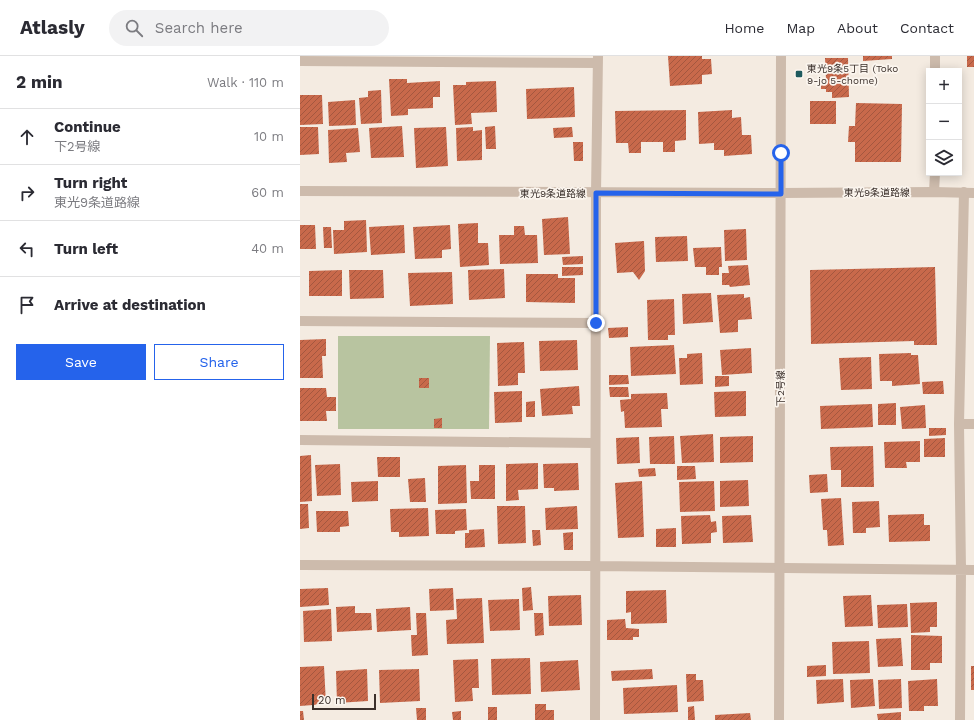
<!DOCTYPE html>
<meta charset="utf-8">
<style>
:root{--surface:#fff;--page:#f2f2f3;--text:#2b2b33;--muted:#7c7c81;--line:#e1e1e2;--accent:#2563eb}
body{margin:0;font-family:"Work Sans","Noto Sans JP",sans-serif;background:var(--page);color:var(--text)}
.controls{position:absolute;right:12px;top:12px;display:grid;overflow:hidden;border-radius:0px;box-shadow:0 2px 10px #0003}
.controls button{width:36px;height:36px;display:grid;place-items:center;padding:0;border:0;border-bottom:1px solid var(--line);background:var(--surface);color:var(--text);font:20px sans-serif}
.scale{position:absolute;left:12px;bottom:10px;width:64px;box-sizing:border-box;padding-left:4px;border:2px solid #3b302b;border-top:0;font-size:11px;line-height:14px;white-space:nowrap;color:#3b302b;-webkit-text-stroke:3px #fbf5ee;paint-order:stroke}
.stop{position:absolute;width:12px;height:12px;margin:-9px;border:3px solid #2563eb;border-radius:50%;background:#fff}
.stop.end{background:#2563eb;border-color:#fff;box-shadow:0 1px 4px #0008}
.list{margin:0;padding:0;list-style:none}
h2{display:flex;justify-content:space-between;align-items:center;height:52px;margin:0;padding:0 16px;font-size:17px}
h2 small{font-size:13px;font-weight:400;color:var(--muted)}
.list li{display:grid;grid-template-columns:26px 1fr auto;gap:12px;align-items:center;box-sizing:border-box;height:56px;padding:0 16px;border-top:1px solid var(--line)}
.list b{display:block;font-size:15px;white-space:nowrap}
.list p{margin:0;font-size:13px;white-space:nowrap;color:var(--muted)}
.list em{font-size:13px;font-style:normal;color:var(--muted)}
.actions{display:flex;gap:8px;padding:12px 16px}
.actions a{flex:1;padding:9px 0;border:1px solid var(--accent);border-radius:0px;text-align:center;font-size:14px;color:var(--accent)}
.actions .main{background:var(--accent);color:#fff}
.icon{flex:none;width:22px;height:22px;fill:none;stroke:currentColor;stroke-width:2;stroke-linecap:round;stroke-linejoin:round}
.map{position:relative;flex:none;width:674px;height:664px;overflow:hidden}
header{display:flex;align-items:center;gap:24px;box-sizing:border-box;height:56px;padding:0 20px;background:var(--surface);border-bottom:1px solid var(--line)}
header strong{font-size:19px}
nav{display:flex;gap:22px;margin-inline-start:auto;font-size:14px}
.search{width:280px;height:36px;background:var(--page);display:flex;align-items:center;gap:10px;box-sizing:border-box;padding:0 14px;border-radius:22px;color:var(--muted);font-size:15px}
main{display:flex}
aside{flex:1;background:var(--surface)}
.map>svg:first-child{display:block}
.green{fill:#b8c4a0}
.building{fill:url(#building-hatch)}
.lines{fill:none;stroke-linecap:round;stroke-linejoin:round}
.minor{stroke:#cdbbac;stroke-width:10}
.tertiary{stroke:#cdbbac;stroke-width:10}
.route{stroke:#2563eb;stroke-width:5}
.poi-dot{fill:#1f5a5e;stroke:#fbf5ee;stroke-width:1.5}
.labels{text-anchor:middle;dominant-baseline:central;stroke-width:3.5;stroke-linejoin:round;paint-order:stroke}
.poi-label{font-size:10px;fill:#3b302b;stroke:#fbf5ee;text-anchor:start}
.street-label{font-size:10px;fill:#3b302b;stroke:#fbf5ee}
</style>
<header>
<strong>Atlasly</strong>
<div class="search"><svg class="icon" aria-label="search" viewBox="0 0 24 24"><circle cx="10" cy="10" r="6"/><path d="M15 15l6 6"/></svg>Search here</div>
<nav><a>Home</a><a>Map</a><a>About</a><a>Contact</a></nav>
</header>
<main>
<aside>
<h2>2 min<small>Walk · 110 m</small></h2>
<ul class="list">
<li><svg class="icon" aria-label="ahead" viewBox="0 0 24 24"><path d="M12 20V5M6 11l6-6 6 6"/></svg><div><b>Continue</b><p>下2号線</p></div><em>10 m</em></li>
<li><svg class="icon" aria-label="right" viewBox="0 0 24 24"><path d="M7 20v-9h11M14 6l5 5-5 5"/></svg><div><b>Turn right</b><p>東光9条道路線</p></div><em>60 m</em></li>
<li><svg class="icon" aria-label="left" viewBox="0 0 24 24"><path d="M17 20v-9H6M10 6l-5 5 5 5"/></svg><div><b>Turn left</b></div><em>40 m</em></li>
<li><svg class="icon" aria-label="arrive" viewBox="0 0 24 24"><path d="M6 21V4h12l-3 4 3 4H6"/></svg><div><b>Arrive at destination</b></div></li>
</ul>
<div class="actions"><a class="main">Save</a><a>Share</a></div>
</aside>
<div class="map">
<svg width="674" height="664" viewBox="0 0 674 664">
<defs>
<pattern id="building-hatch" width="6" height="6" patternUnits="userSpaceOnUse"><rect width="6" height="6" fill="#c8694b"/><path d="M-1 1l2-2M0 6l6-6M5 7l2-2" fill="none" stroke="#a4573f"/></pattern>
</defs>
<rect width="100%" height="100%" fill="#f4ebe1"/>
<!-- green -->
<path class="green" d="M38 280H190L189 373H38Z"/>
<!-- building -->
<path class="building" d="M368 0H402V3H411L412 18 402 19V28L370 30Z
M563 0H592V3L563 5Z
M667 0H674V11H667Z
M525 2H548L549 41 532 42V36H526V33H521V23H526Z
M89 23H107V27L140 25V41H133V52L108 53V59L91 60Z
M196 25 197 56 171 57 172 68 155 69 153 29H166V26Z
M274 31 275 61 227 63 226 33Z
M81 34 82 67 61 68 59 42 68 41V35Z
M0 39H22L23 68 0 69Z
M55 44 56 69 29 70 28 46Z
M510 45H536V68H510Z
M556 47 602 48 601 106H555V86H548L549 70H555Z
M386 54V84L375 85V96H363V86H341V97H329L328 87H316L315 55Z
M432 54V62L441 61 442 79H451L452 98 424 100V94H414V87L399 88 398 56Z
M102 70 104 101 71 102 69 72Z
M195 70 196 93H186L185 71Z
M0 71H18L19 98 0 99Z
M146 71 148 110 116 112 114 72Z
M173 71V75L182 74V104L157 105 156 72Z
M272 71 273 81 254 82 253 72Z
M58 72 60 96 46 97 47 106 29 107 28 74Z
M273 86H283V105H274Z
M268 161 270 198 244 199 242 163Z
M66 164 67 196 34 198 33 174H44V165Z
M178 167V187H188L189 209 160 211 158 168Z
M0 169H15L16 193H0Z
M104 169 105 197 71 199 69 171Z
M150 169 151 193 142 194V202L115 203 113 171Z
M214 170H224L225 179H237L238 207 200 208 199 179H214Z
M23 171H31L32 192H24Z
M446 173 447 204 425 205 424 174Z
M387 180 388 205 356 206 355 181Z
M344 185 345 215 339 224 333 216 317 217 315 187Z
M421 191 422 211H419V219H406V211H395L393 192Z
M283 200V208L263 209 262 201Z
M448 209 450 229 430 231 429 229H422V217H429L428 210Z
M262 211H283V219L262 220Z
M635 211 637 289H614V285L511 288 510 214Z
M204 213 205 242 169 244 168 214Z
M42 214V240H9V215Z
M49 214H83L84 242 50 243Z
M152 216 153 248 110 250 108 217Z
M226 218H258V222H275V247L226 246Z
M411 237 413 266 383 268 382 238Z
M444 238V242L450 241 452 263 438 264V276L420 277 417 239Z
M374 243 375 279H368V284H348L347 244Z
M328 271V281L309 282 308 272Z
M26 283V300H22L23 322H0V284Z
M277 284 278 314 240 315 239 285Z
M224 286 225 317H218V329L198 330 197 287Z
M374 289 376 318 331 320 330 291Z
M451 292 452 317 422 319 420 294Z
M402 297 403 328 380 329 379 302H387V298Z
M611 297V299H618L620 328 592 330V325H580L579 298Z
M571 301 572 333 541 334 539 302Z
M309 319H328L329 328 309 329Z
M415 320H429V330L415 331Z
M119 322H129V332H119Z
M643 325 644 338H623L622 326Z
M279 330 280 350H272L273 358 242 360 240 333Z
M309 331H328L329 341H310Z
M0 332H26L27 341H36V355H26L27 365H0Z
M222 335V366L195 367 194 336Z
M446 335V360L415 361 414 336Z
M367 337 368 353H361L362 371 325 372 324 355 321 356 320 344 331 343V338Z
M235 345V361H226V346Z
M596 347V369H578V348Z
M572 348 573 371 521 373 520 350Z
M625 349 626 372 602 373 600 351Z
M142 362V372H134V363Z
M629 372H646V379L629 380Z
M413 378 414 406 382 407 380 380Z
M374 380 375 408H350L349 381Z
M453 380V406L420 407V381Z
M339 381 340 407 317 408 316 382Z
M645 382V401H624V383Z
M620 385V406H606L607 412H585L584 386Z
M573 390 574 431H541V414H531L530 391Z
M11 399 12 445 0 446V400Z
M77 401H100V421H78Z
M238 407V433L218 434 219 444 206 445V408Z
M278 407 279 434 254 435V432H244L243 408Z
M40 408 41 439 17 440 15 409Z
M166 409 167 447 138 448V410Z
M179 409H195V443H171L170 425H179Z
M377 410H395L396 423 377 424Z
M355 412 356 420 339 421 338 413Z
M527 418 528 436 510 437 509 419Z
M125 422 126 446H110L108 423Z
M448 424 449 450 420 451V425Z
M78 425V445L52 446 51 426Z
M342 425 344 481 318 482 315 427Z
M414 425 415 455 380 456 379 426Z
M541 442 544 489 528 490 527 474H523L521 443Z
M579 445 580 471 566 472V477H553L552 446Z
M0 448H8L9 472 0 473Z
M197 450H225L226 487 198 488Z
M277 450 278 473 246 474 245 452Z
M128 452 129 480 99 481V476H91L90 453Z
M166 453 167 474 155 475V478H136L135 454Z
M16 455H48L49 470 40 471V476H17Z
M624 458V469H630V485L589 486 588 459Z
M410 459 411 466 416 465 417 476 411 477V487L382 488 381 460Z
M451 459 453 486 423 487 422 460Z
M376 472V491H356V473Z
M184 473 185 491 165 492V477H169V474Z
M232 474H240L241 489 233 490Z
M273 476V494H264L263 477Z
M231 531 233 554 223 555 222 532Z
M28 532 29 549 0 551V533Z
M153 532 154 554 130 555 129 533Z
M366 534 367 567 331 568V556L326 557V535Z
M281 539 282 569 249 570 248 540Z
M571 539 573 570 545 571 543 540Z
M182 542 184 587 147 588 146 564 157 563 156 543Z
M219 543 220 574 190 575 188 544Z
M637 546V571H630V576L611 577 610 547Z
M607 548 608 571 578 572 577 549Z
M55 550V557H71L72 574 37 576 36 551Z
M110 551 111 574 77 576 76 553Z
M31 553 32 585 4 586 3 555Z
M116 557H126L128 599 112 600 111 579H117Z
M234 557H243L244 579 235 580Z
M325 563 326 572 339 573V581H333V584H307V564Z
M611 579 642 580V607H630V614H611Z
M601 582 603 610 578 611 576 583Z
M569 585 570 617 533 618 532 586Z
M230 602 231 638 192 639 191 603Z
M178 603 179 632H172L173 645 155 646 153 604Z
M278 604 280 634 241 636 240 606Z
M526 609V620L507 621V610Z
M24 610 26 648 0 650V611Z
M671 610H674V634H671Z
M67 613 68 645 37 647 36 615Z
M119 613 120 645 80 647 79 614Z
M352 613 353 623 312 625 311 615Z
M386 618H396V624H403L404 645 387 646Z
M543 623 544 646 517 648 516 624Z
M573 623 575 650 551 652 550 624Z
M601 623 602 652 579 653 578 624Z
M637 623 638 650H624V655H609L608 625Z
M377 629 378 656 324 658 323 632Z
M235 648H246V654H254V664H235Z
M394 650 395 664H388V651Z
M188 651H197V664H188Z
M116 652H126V664H117Z
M0 655H3L4 664H0Z
M161 655V664H153L152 656Z
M601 656V664H578L577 658Z
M450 657 451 664H415V659Z"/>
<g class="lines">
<!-- minor -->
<path class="minor" d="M0 5 298 7
M635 15V0
M634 136 635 117
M0 265 296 267
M659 368H674
M0 384 295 387
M0 509 296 510 674 514
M295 664 296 137 298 0
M660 664 661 514 659 368 664 136"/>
<!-- tertiary -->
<path class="tertiary" d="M0 135 481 137 634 136 674 137
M479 664 481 0"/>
</g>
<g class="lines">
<!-- route -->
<path class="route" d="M296 267V137L481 138V97"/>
</g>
<!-- markers -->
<rect class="poi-dot" x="495" y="14" width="8" height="8" rx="2"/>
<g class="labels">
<!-- poi labels -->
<g class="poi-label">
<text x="507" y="12">東光9条5丁目 (Toko<tspan x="507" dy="12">9-jo 5-chome)</tspan></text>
</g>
<!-- street labels -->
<g class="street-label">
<text x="577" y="136">東光9条道路線</text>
<text x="253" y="137">東光9条道路線</text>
<text transform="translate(480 332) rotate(-90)">下2号線</text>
</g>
</g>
</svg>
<div class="controls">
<button>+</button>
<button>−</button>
<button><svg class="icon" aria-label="layers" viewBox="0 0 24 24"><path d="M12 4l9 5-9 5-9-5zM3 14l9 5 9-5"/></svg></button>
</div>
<div class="scale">20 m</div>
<div class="stop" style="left:481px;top:97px"></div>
<div class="stop end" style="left:296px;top:267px"></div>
</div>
</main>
